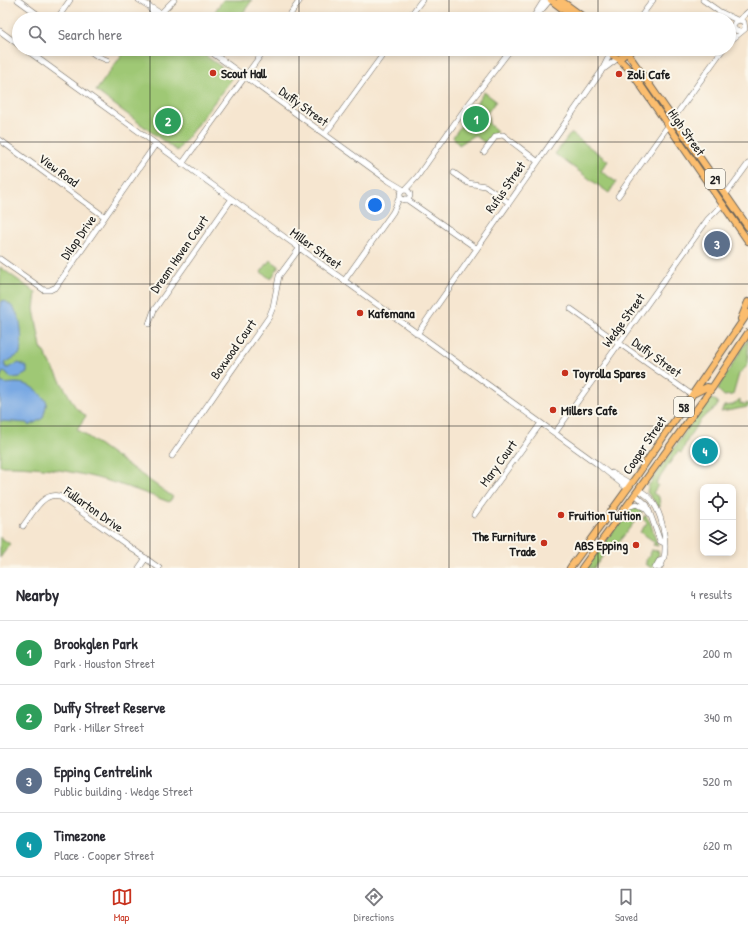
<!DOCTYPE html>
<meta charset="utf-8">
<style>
:root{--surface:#fff;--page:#f2f2f3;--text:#2b2b33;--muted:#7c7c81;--line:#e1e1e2;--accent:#c8321e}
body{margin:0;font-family:"Patrick Hand",sans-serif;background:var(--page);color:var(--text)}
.controls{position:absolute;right:12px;bottom:12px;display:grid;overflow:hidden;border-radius:8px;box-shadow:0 2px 6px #0003}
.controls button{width:36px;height:36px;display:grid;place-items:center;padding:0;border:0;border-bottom:1px solid var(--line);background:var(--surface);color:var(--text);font:20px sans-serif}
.you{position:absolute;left:375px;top:205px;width:14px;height:14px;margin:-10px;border:3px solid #fff;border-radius:50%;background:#1a73e8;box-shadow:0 0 0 6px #1a73e833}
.badge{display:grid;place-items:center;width:26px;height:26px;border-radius:50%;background:var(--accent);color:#fff;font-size:13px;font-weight:700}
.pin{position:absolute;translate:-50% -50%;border:2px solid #fff;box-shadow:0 1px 4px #0006}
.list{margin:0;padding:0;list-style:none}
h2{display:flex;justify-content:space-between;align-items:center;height:52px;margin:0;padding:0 16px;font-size:17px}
h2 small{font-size:13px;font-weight:400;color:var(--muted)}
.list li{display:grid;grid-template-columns:26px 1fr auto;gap:12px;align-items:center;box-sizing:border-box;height:64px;padding:0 16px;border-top:1px solid var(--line)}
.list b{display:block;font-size:15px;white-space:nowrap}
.list p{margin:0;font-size:13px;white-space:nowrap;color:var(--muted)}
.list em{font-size:13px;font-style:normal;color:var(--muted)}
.icon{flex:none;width:22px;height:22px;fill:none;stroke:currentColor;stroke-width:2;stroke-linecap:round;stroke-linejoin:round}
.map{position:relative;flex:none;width:748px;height:568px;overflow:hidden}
.search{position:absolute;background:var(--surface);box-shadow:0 2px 6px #0003;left:12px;right:12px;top:12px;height:44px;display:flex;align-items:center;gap:10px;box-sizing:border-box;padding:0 14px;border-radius:22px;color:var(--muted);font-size:15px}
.sheet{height:308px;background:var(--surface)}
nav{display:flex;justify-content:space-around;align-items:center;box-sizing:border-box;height:56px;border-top:1px solid var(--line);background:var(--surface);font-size:11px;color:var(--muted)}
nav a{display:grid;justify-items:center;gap:2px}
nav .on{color:var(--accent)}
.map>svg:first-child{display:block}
.green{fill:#9fc874;stroke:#5e7248}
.water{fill:#79a9e3;stroke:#4a6280}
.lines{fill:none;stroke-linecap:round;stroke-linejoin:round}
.minor-casing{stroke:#68635b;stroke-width:6}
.major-casing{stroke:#68635b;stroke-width:8}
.minor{stroke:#fff;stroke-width:5}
.major{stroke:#fbbd6e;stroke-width:6}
.grid{fill:none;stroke:#1c1c1c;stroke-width:1;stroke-opacity:0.55}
.poi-dot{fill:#c8321e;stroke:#fbf7ec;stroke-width:1.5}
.labels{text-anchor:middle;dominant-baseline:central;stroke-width:4;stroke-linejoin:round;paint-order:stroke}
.shield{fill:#fbf7ec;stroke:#5f5e5a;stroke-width:1}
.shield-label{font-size:12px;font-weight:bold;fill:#1c1c1c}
.poi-label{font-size:13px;font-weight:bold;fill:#1c1c1c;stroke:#fbf7ec;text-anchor:start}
.street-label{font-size:13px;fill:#1c1c1c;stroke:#fbf7ec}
</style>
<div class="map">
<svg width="748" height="568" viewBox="0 0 748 568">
<rect width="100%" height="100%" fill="#fbf7ec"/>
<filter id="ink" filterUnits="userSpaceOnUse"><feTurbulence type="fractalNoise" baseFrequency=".025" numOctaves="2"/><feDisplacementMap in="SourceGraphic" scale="8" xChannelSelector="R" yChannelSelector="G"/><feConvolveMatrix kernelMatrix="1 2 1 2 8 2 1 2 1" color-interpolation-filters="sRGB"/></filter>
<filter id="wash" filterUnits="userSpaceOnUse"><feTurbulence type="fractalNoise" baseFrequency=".012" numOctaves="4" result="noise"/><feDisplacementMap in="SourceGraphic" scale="16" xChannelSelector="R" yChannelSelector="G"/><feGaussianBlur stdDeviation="0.9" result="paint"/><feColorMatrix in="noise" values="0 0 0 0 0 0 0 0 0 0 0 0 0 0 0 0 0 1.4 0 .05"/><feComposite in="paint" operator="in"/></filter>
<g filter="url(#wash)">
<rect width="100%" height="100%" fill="#f6e6d0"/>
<!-- green -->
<path class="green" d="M223 0H252L239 19H220L213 14Z
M126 49H196L234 76 177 151 96 91Z
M484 92 496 101 487 113 489 124 497 131 487 144 474 135 459 145 453 137Z
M571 133 608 161 601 171 616 182 609 193 555 154Z
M270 260 279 266 271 279 261 272Z
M0 267 36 293 34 309 41 347 76 408 86 416 77 429 173 497 169 502C112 480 62 465 0 466Z
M748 339V365L739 374 733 395 724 396 718 390 719 386Z
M711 399 717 401C719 409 712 410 707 414 699 420 689 436 685 445 683 448 684 450 681 453L678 451 656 483 658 485 653 493 659 497 660 506H658L647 492 649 485 707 400Z
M740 399V404L743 403 744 405 748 403V407L721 412 724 406 733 405Z
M634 507 642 512 618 543 613 542 594 568H586L629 509Z
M645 515 650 522 658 546 653 545 655 542 640 532 647 523 643 519Z
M0 537 10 544 0 558Z
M651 550 658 551 659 553 656 563 652 568 645 564 647 561 645 560 651 555 649 554Z"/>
<!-- water -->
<path class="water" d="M3 300C23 309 23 335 20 354L5 363V367L8 368 19 363 27 367V373L20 377 11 378 6 372H3L0 378V303Z
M0 378 1 382C6 385 10 383 16 383 31 383 39 392 47 402L43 418 29 426 27 423 0 421Z"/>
</g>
<g filter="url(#ink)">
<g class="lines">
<!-- minor casing -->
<g class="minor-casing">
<path id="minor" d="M18 0 44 19
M139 0 160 13
M703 0 720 12 737 20
M150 9 157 18
M161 13 174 0
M158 14 164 13 165 19
M534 16 544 0
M57 19 70 0
M287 19 300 0
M408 19 422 0
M534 19 550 0
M639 19 653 0
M739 20 748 12
M0 31 19 45
M729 42 745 29 744 22 739 20 735 22 733 26 735 30 740 32
M25 49 596 463 627 488
M87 49 97 56 107 60
M207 49 389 181 404 190
M605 68 617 59
M325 134 387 49
M0 140 105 217
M484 152 496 136 503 135 537 161
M182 164 265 49
M454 173 468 183 485 186 508 202
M400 195a5 5 0 1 1 10 0a5 5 0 1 1-10 0Z
M405 190 417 177 464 110 511 49
M726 194 748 164
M618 196 723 49
M406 199 476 248
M0 259 44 290H50L56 287 155 145
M344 281 393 212 400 196
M571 309 692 395
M149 324 154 310 231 200
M417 334 601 72 611 52
M555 433 708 219 723 204
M172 456 269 317 273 307 279 276 299 249
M612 473 631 484
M639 490C644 493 650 497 653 502 663 517 671 554 659 568
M635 494 647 505 660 541 664 543
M625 508 637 504 645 508 649 513
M474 515 541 423
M23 526C32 515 42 492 59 496L159 568
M139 568 146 558
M655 568 659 561 663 560"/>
</g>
<!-- major casing -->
<g class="major-casing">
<path id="major" d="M551 0 576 19
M560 0 586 19
M610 49 612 55 619 59 624 55 625 49
M626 51 748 227
M619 59 630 70 748 241
M741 319 748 302
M695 393 707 387 712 388
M570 568 636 477 748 313
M582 568 712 388 748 333"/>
</g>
<!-- minor -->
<use href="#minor" class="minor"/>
<!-- major -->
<use href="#major" class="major"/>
</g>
</g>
<!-- grid -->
<path class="grid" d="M150 0V19M299 0V19M449 0V19M598 0V19M150 49V568M299 49V568M449 49V568M598 49V568M0 142H748M0 284H748M0 426H748"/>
<!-- markers -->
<g class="poi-dot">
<circle cx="213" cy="73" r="4"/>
<circle cx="619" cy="74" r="4"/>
<circle cx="360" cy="313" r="4"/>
<circle cx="565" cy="373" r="4"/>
<circle cx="553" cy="410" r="4"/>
<circle cx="561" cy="515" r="4"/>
<circle cx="544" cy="543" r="4"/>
<circle cx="636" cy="545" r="4"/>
</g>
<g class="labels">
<!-- shield labels -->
<g class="shield">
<rect x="705" y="169" width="20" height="20" rx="3"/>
<rect x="674" y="397" width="20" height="20" rx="3"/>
</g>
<g class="shield-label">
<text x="715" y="179">29</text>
<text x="684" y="407">58</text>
</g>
<!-- poi labels -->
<g class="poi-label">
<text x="221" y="73">Scout Hall</text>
<text x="627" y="74">Zoli Cafe</text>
<text x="368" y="313">Kafemana</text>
<text x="573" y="373">Toyrolla Spares</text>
<text x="561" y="410">Millers Cafe</text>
<text x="569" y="515">Fruition Tuition</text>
<text x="536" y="536" text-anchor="end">The Furniture<tspan x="536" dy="15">Trade</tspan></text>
<text x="628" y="545" text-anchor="end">ABS Epping</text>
</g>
<!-- street labels -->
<g class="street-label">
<text transform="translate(304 106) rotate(36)">Duffy Street</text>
<text transform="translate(687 132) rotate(55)">High Street</text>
<text transform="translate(59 170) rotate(36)">View Road</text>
<text transform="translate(505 187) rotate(-55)">Rufus Street</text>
<text transform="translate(78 237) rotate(-55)">Dilop Drive</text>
<text transform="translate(316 248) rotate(36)">Miller Street</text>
<text transform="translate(179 254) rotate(-55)">Dream Haven Court</text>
<text transform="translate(623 320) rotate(-54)">Wedge Street</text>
<text transform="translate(233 349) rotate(-55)">Boxwood Court</text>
<text transform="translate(657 357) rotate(36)">Duffy Street</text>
<text transform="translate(644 445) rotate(-56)">Cooper Street</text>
<text transform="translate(498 463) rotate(-54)">Mary Court</text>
<text transform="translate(94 509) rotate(35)">Fullarton Drive</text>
</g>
</g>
</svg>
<div class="controls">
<button><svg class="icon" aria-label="locate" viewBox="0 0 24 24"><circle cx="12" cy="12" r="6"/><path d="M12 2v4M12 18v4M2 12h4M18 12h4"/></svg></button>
<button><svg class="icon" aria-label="layers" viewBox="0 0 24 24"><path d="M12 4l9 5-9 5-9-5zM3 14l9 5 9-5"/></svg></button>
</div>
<div class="you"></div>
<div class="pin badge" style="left:476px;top:119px;background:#2e9e5b">1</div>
<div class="pin badge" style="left:168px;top:121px;background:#2e9e5b">2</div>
<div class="pin badge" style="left:717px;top:244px;background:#5c6f8a">3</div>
<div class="pin badge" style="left:705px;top:451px;background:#0f9aa8">4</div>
<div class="search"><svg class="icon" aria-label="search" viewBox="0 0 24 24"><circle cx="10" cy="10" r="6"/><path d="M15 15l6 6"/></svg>Search here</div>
</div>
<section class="sheet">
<h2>Nearby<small>4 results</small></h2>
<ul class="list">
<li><span class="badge" style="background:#2e9e5b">1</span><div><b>Brookglen Park</b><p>Park · Houston Street</p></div><em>200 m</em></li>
<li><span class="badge" style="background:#2e9e5b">2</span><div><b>Duffy Street Reserve</b><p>Park · Miller Street</p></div><em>340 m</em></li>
<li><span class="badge" style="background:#5c6f8a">3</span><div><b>Epping Centrelink</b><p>Public building · Wedge Street</p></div><em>520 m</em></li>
<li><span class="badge" style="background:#0f9aa8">4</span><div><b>Timezone</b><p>Place · Cooper Street</p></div><em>620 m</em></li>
</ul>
</section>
<nav>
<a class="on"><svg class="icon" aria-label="map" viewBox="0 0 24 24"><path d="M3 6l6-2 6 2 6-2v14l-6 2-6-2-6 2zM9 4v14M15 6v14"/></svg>Map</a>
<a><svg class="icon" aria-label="directions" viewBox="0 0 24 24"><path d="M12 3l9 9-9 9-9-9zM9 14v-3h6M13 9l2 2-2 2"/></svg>Directions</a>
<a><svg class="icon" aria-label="saved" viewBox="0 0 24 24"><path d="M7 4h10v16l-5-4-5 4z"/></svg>Saved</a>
</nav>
